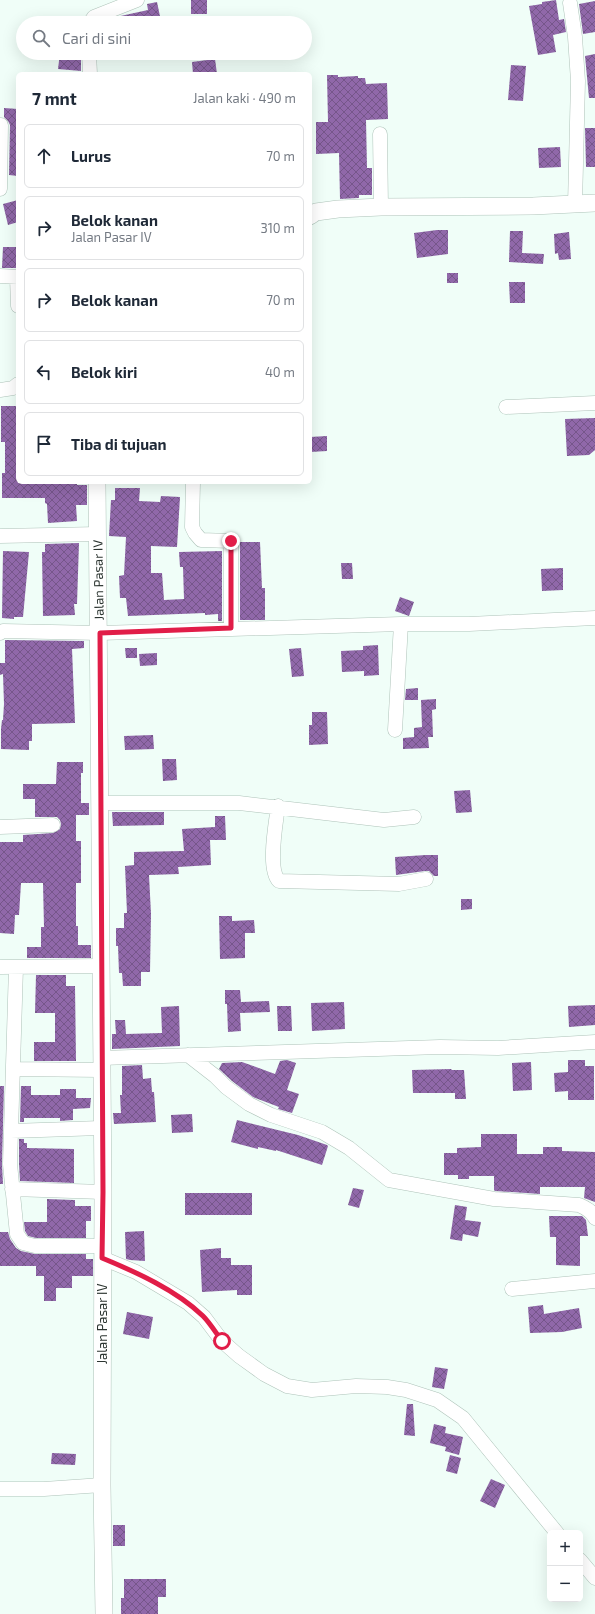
<!DOCTYPE html>
<html lang="id">
<meta charset="utf-8">
<style>
:root{--surface:#fff;--page:#f2f2f3;--text:#1f2937;--muted:#747a83;--line:#e0e1e3}
body{margin:0;font-family:"Exo 2",sans-serif;background:var(--page);color:var(--text)}
.controls{position:absolute;right:12px;bottom:12px;display:grid;overflow:hidden;border-radius:6px;box-shadow:0 4px 16px #0002}
.controls button{width:36px;height:36px;display:grid;place-items:center;padding:0;border:0;border-bottom:1px solid var(--line);background:var(--surface);color:var(--text);font:20px sans-serif}
.stop{position:absolute;width:12px;height:12px;margin:-9px;border:3px solid #e11d48;border-radius:50%;background:#fff}
.stop.end{background:#e11d48;border-color:#fff;box-shadow:0 1px 4px #0008}
.list{margin:0;padding:0;list-style:none}
h2{display:flex;justify-content:space-between;align-items:center;height:52px;margin:0;padding:0 16px;font-size:17px}
h2 small{font-size:13px;font-weight:400;color:var(--muted)}
.list li{display:grid;grid-template-columns:26px 1fr auto;gap:12px;align-items:center;box-sizing:border-box;height:64px;margin:0 8px 8px;padding:0 8px;border:1px solid var(--line);border-radius:6px}
.list b{display:block;font-size:15px;white-space:nowrap}
.list p{margin:0;font-size:13px;white-space:nowrap;color:var(--muted)}
.list em{font-size:13px;font-style:normal;color:var(--muted)}
.icon{flex:none;width:22px;height:22px;fill:none;stroke:currentColor;stroke-width:2;stroke-linecap:round;stroke-linejoin:round}
.map{position:relative;flex:none;width:595px;height:1614px;overflow:hidden}
.search{position:absolute;background:var(--surface);box-shadow:0 4px 16px #0002;left:16px;top:16px;width:296px;height:44px;display:flex;align-items:center;gap:10px;box-sizing:border-box;padding:0 14px;border-radius:22px;color:var(--muted);font-size:15px}
.panel{position:absolute;background:var(--surface);box-shadow:0 4px 16px #0002;left:16px;top:72px;width:296px;height:412px;border-radius:6px}
.map>svg:first-child{display:block}
.building{fill:url(#building-cross-hatch)}
.lines{fill:none;stroke-linecap:round;stroke-linejoin:round}
.minor-casing{stroke:#aec3b9;stroke-width:15}
.tertiary-casing{stroke:#aec3b9;stroke-width:18}
.minor{stroke:#fff;stroke-width:14}
.tertiary{stroke:#fff;stroke-width:17}
.route{stroke:#e11d48;stroke-width:5}
.labels{text-anchor:middle;dominant-baseline:central;stroke-width:4;stroke-linejoin:round;paint-order:stroke}
.street-label{font-size:13px;fill:#2c3531;stroke:#fff}
</style>
<div class="map">
<svg width="595" height="1614" viewBox="0 0 595 1614">
<defs>
<pattern id="building-cross-hatch" width="8" height="8" patternUnits="userSpaceOnUse"><rect width="8" height="8" fill="#9068a9"/><path d="M0 0l8 8M0 8l8-8" fill="none" stroke="#76568a"/></pattern>
</defs>
<rect width="100%" height="100%" fill="#f0fef8"/>
<!-- building -->
<path class="building" d="M191 0H207V14H191Z
M556 0 559 20 564 19 566 32 553 35 556 52 538 55 529 6 542 4V2Z
M595 1V32L583 34 579 4Z
M157 2 161 21 151 23H111V19L116 17 148 10 147 4Z
M60 53 81 55V71L58 69Z
M595 54V98H589L585 56Z
M215 59 217 74H193L192 62Z
M511 65 526 66 523 101 508 100Z
M327 75H338V77L358 76V78H365L366 84 387 83 388 119 366 120 367 168H372V195H359V198L340 199 339 153 316 154V122H328Z
M4 108 18 109V176L9 175 10 125 8 121 4 117Z
M585 128H595V167H586Z
M560 147 561 167 539 168 538 148Z
M18 200V222L8 225 3 204Z
M437 230H448V254L417 258 414 233Z
M510 231H523L522 253 544 254 543 264 509 262Z
M569 232 571 259 559 260 558 253 555 254 554 234Z
M3 247H17V268H2Z
M447 273H458V283H447Z
M509 282H525V303H510Z
M1 406H18V482H77V485H87V505H76L77 521 48 523 47 504 45 503V498H2V473H5V442H1Z
M595 418V450L589 455 567 456 565 419Z
M327 436V451L310 452V437Z
M115 488H140L139 501 160 502 161 496 180 497 177 547 151 546V573H162L164 600 184 599 183 567H180L179 552 222 551V621H218V614L205 615V613L128 616 126 598H120L119 576 124 575 126 537 109 536 111 500H115Z
M240 542H260L262 588H265V620H240Z
M79 543 77 604H74L75 615 43 616 42 552H45V544Z
M3 551 29 552 23 617H14V619L2 618Z
M341 563H352L353 579H342Z
M563 568V590L542 591 541 569Z
M400 597 414 602 409 616 395 611Z
M5 640 84 641V648L72 649 75 723 32 724V741H29V750L1 749V729L2 720H3L4 704 3 674 0 675V663H5Z
M378 645 379 675 364 676V671L342 672 341 651 363 650V646Z
M125 648H137V658H126Z
M301 648 304 676 292 677 289 649Z
M157 653V665L140 666 139 654Z
M418 688V700H405L406 689Z
M436 699V709L432 710 433 737H428L429 748 403 749V738L414 737V728L422 727 421 700Z
M312 712H327L328 744 309 745V725H312Z
M153 735 154 749 125 750 124 736Z
M162 759H176L177 780 163 781Z
M57 762H83V773H81V803H89V815H76V841H81V883H76V926H78V945H91V958H27V947H41V927H44L43 883H21L19 915H15L14 934 0 933V842H23V835L53 833 60 829 61 824 60 820 57 817H35V799H23V784H56Z
M470 790 472 812 456 813 454 791Z
M112 812H164V825L113 826Z
M215 816H225L226 840H210L211 865 178 867 179 874 149 875 151 914 150 972H141V986H123L122 973H119L118 946H116V928H124V913H127L125 866 134 865V852L184 851 182 829 215 827Z
M426 855H438V876H434L429 871H425L396 875 395 857Z
M461 899H472V909L461 910Z
M219 916H232V921L254 920 255 933H245V958L220 959Z
M36 975H66V986H75L76 1061H34V1042H55V1013H35Z
M225 990H240L241 1002 269 1001 270 1012 240 1013 241 1031 228 1032 227 1004H225Z
M344 1002 345 1029 312 1031 311 1003Z
M595 1005V1025L569 1027 568 1006Z
M179 1006 180 1046 112 1049V1034H116L115 1020H125L126 1034 162 1033 161 1007Z
M277 1006H291L292 1031H278Z
M287 1060 296 1063 287 1090 299 1094 292 1113 278 1109 279 1107 253 1097 232 1081 219 1069 222 1063 242 1062 275 1074 280 1061Z
M568 1060H585V1066H594V1100H568V1091L555 1092 554 1073 568 1072Z
M531 1062 532 1090 513 1091 512 1063Z
M142 1065 143 1079 151 1078 152 1092H154L156 1122 114 1124 113 1113H121L120 1095H122V1066Z
M451 1069 452 1070H464L466 1099H455V1093H413L412 1070Z
M0 1086H4L2 1164 3 1184H0Z
M21 1086H31V1095H60V1089H76V1098H91L90 1108 73 1109V1120L60 1121V1118H24V1122H20Z
M192 1114 193 1132 172 1133 171 1115Z
M237 1120 298 1135 327 1145 328 1146 322 1165 276 1150V1151L258 1147V1149L231 1142Z
M481 1134H517V1154H543V1147H562V1151L595 1152V1202L584 1198 585 1187H540V1194L495 1191 494 1190V1176H469V1179H458V1175H444V1153H457V1148L481 1147Z
M19 1139H24V1143H27V1148L74 1149V1183L20 1181 19 1164Z
M353 1188 364 1190 359 1208 348 1205Z
M185 1193H252V1215H185Z
M47 1199 74 1200H75V1206H91V1221H86V1238H36L28 1236 25 1231 24 1222H47Z
M455 1205 467 1207 465 1220 481 1222 478 1237 463 1234 462 1241 450 1239Z
M549 1216H582L586 1220 588 1236H580V1266L556 1265V1237H550Z
M144 1231 145 1261 130 1260 126 1259 125 1232Z
M0 1232H8L10 1239 16 1248 21 1251 35 1254H86V1259H93V1276H72V1288H56V1301H44V1276H36V1266H0Z
M221 1248V1258H231V1265H252V1295H237V1290L202 1292 200 1250Z
M543 1305 544 1314 579 1308 582 1328 562 1332 530 1333 528 1307Z
M127 1312 153 1317 149 1339 123 1334Z
M435 1367 448 1369 444 1389 432 1387Z
M407 1404H413L415 1436 404 1435Z
M434 1424 446 1427 445 1433 463 1437 459 1455 445 1451 446 1447 430 1443Z
M52 1453 76 1454 75 1465 51 1464Z
M450 1455 461 1458 457 1474 446 1471Z
M491 1479 505 1485 495 1508 480 1501Z
M113 1525H125V1546H113Z
M124 1579H166V1597H158V1614H121V1598H124Z"/>
<g class="lines">
<!-- minor casing -->
<g class="minor-casing">
<path id="minor" d="M570 3 575 37 578 81 575 205
M90 23 94 17 137 0
M89 53 90 74
M380 134 381 207
M0 189 1 125
M0 276 18 277
M17 277 18 306
M0 390 13 388 18 384
M506 407 595 403
M193 482 192 527 195 533 201 540 231 541V628
M0 536 98 534
M0 633 3 631 100 633 401 624
M395 730 401 624H469L595 618
M100 803H239L384 820 414 817
M278 806C276 823 267 869 279 881L399 884 426 879
M0 827 53 825
M0 967 101 966
M16 967 10 1164 17 1234 23 1243 35 1246H102
M188 1055 215 1076 226 1087 249 1104 271 1115 322 1132 349 1148 389 1180 494 1199 579 1205C586 1208 592 1211 595 1218
M101 1058 440 1047 498 1048 595 1042
M13 1069 101 1070
M11 1131 101 1128
M12 1189 103 1192
M102 1258 136 1272 188 1303 204 1317 222 1341 239 1356 264 1374 287 1386 312 1390 356 1386 387 1387 406 1390 437 1400 463 1418 557 1533
M512 1289 595 1281
M0 1489H44L102 1485
M580 1560 595 1578"/>
</g>
<!-- tertiary casing -->
<g class="tertiary-casing">
<path id="tertiary" d="M310 216 316 212 338 209 381 207 533 206 595 203
M97 482 103 1192 102 1485 104 1614"/>
</g>
<!-- minor -->
<use href="#minor" class="minor"/>
<!-- tertiary -->
<use href="#tertiary" class="tertiary"/>
</g>
<g class="lines">
<!-- route -->
<path class="route" d="M222 1341C216 1333 210 1323 203 1316 176 1290 136 1272 102 1258L103 1192 100 633 231 628V541"/>
</g>
<g class="labels">
<!-- street labels -->
<g class="street-label">
<text transform="translate(98 580) rotate(-91)">Jalan Pasar IV</text>
<text transform="translate(102 1324) rotate(-90)">Jalan Pasar IV</text>
</g>
</g>
</svg>
<div class="controls">
<button>+</button>
<button>−</button>
</div>
<div class="stop" style="left:222px;top:1341px"></div>
<div class="stop end" style="left:231px;top:541px"></div>
<div class="search"><svg class="icon" aria-label="search" viewBox="0 0 24 24"><circle cx="10" cy="10" r="6"/><path d="M15 15l6 6"/></svg>Cari di sini</div>
<section class="panel">
<h2>7 mnt<small>Jalan kaki · 490 m</small></h2>
<ul class="list">
<li><svg class="icon" aria-label="ahead" viewBox="0 0 24 24"><path d="M12 20V5M6 11l6-6 6 6"/></svg><div><b>Lurus</b></div><em>70 m</em></li>
<li><svg class="icon" aria-label="right" viewBox="0 0 24 24"><path d="M7 20v-9h11M14 6l5 5-5 5"/></svg><div><b>Belok kanan</b><p>Jalan Pasar IV</p></div><em>310 m</em></li>
<li><svg class="icon" aria-label="right" viewBox="0 0 24 24"><path d="M7 20v-9h11M14 6l5 5-5 5"/></svg><div><b>Belok kanan</b></div><em>70 m</em></li>
<li><svg class="icon" aria-label="left" viewBox="0 0 24 24"><path d="M17 20v-9H6M10 6l-5 5 5 5"/></svg><div><b>Belok kiri</b></div><em>40 m</em></li>
<li><svg class="icon" aria-label="arrive" viewBox="0 0 24 24"><path d="M6 21V4h12l-3 4 3 4H6"/></svg><div><b>Tiba di tujuan</b></div></li>
</ul>
</section>
</div>
